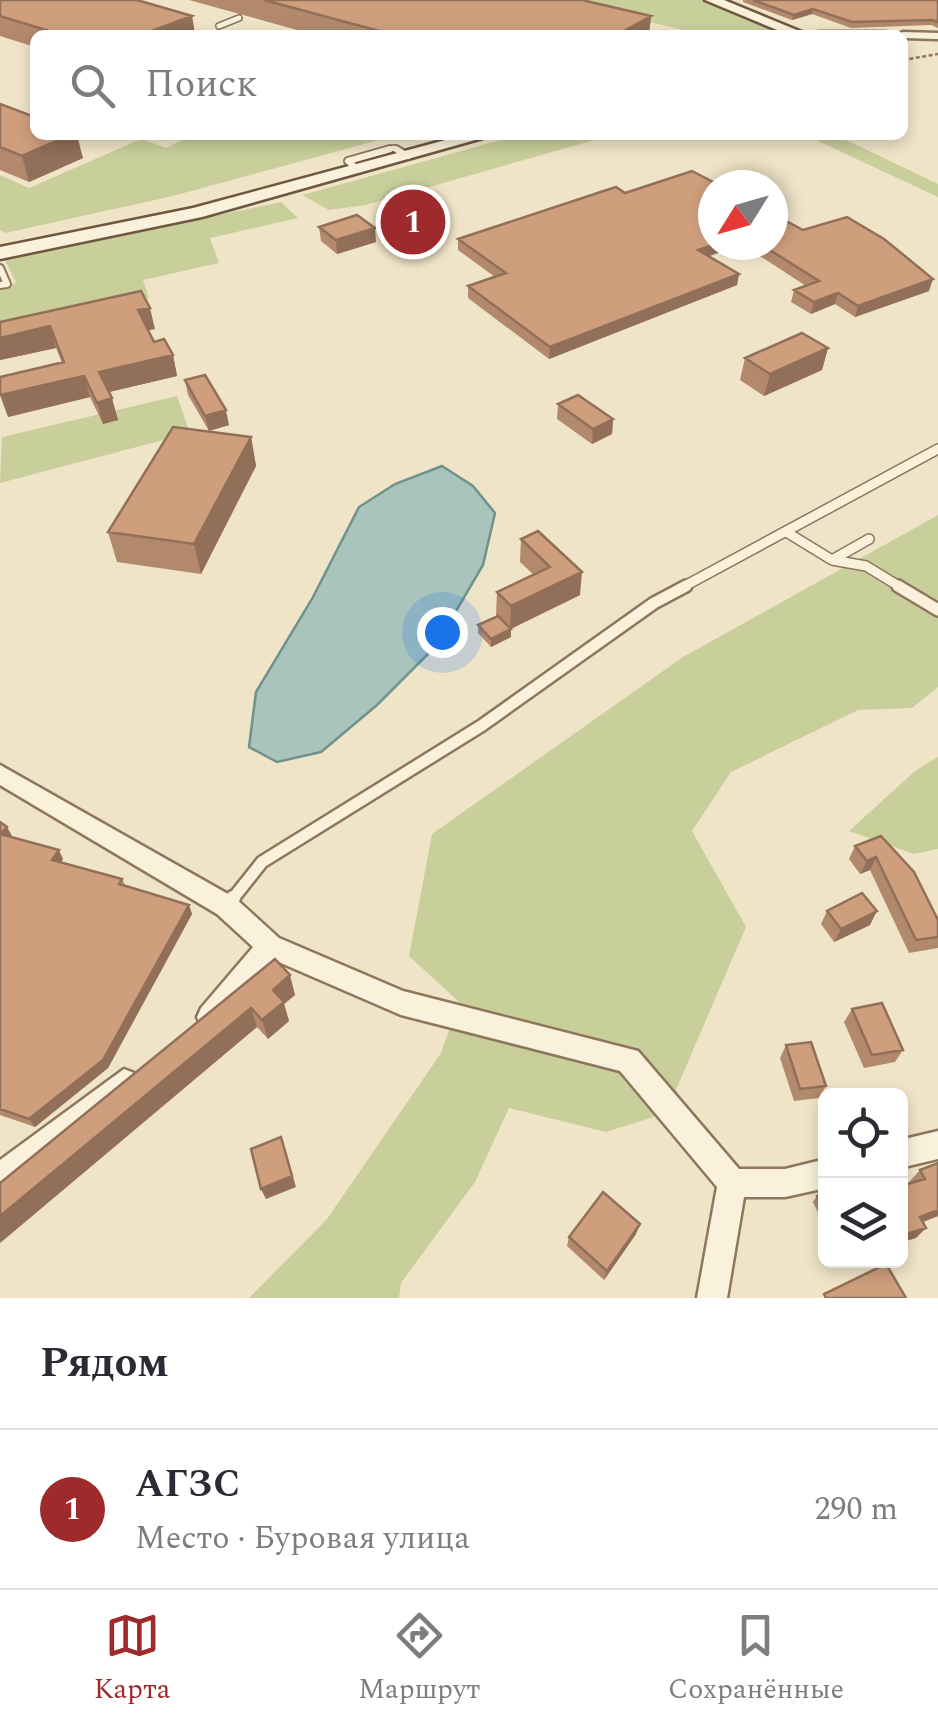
<!DOCTYPE html>
<html lang="ru">
<meta charset="utf-8">
<style>
:root{--surface:#fff;--page:#f2f2f3;--text:#2b2b33;--muted:#7c7c81;--line:#e1e1e2;--accent:#9e2a2b}
body{margin:0;font-family:Spectral,serif;background:var(--page);color:var(--text)}
.controls{position:absolute;right:30px;bottom:30px;display:grid;overflow:hidden;border-radius:15px;box-shadow:0 5px 15px #0003}
.controls button{width:90px;height:90px;display:grid;place-items:center;padding:0;border:0;border-bottom:2px solid var(--line);background:var(--surface);color:var(--text);font:50px sans-serif}
.compass{position:absolute;left:698px;top:170px;width:90px;height:90px;border-radius:50%;background:var(--surface);box-shadow:0 5px 15px #0003;rotate:233deg}
.you{position:absolute;left:442px;top:632px;width:35px;height:35px;margin:-25px;border:8px solid #fff;border-radius:50%;background:#1a73e8;box-shadow:0 0 0 15px #1a73e833}
.badge{display:grid;place-items:center;width:65px;height:65px;border-radius:50%;background:var(--accent);color:#fff;font-size:32px;font-weight:700}
.pin{position:absolute;translate:-50% -50%;border:5px solid #fff;box-shadow:0 2px 10px #0006}
.list{margin:0;padding:0;list-style:none}
h2{display:flex;justify-content:space-between;align-items:center;height:130px;margin:0;padding:0 40px;font-size:42px}
h2 small{font-size:32px;font-weight:400;color:var(--muted)}
.list li{display:grid;grid-template-columns:65px 1fr auto;gap:30px;align-items:center;box-sizing:border-box;height:160px;padding:0 40px;border-top:2px solid var(--line)}
.list b{display:block;font-size:38px;white-space:nowrap}
.list p{margin:0;font-size:32px;white-space:nowrap;color:var(--muted)}
.list em{font-size:32px;font-style:normal;color:var(--muted)}
.icon{flex:none;width:55px;height:55px;fill:none;stroke:currentColor;stroke-width:2;stroke-linecap:round;stroke-linejoin:round}
.map{position:relative;flex:none;width:938px;height:1298px;overflow:hidden}
.search{position:absolute;background:var(--surface);box-shadow:0 5px 15px #0003;left:30px;right:30px;top:30px;height:110px;display:flex;align-items:center;gap:25px;box-sizing:border-box;padding:0 35px;border-radius:15px;color:var(--muted);font-size:38px}
.sheet{height:290px;background:var(--surface)}
nav{display:flex;justify-content:space-around;align-items:center;box-sizing:border-box;height:140px;border-top:2px solid var(--line);background:var(--surface);font-size:28px;color:var(--muted)}
nav a{display:grid;justify-items:center;gap:5px}
nav .on{color:var(--accent)}
.map>svg:first-child{display:block}
.green{fill:#c9cf9b}
.water{fill:#a9c4bc;stroke:#6f938a;stroke-width:2.5}
.lines{fill:none;stroke-linecap:round;stroke-linejoin:round}
.service-far4-casing{stroke:#8d765c;stroke-width:8}
.service-far3-casing{stroke:#8d765c;stroke-width:10}
.service-far2-casing{stroke:#8d765c;stroke-width:12}
.service-far1-casing{stroke:#8d765c;stroke-width:16}
.service-casing{stroke:#8d765c;stroke-width:19}
.minor-casing{stroke:#8d765c;stroke-width:5}
.secondary-casing{stroke:#6f573f;stroke-width:5}
.path{stroke:#8d765c;stroke-width:2.5;stroke-dasharray:4 2.5;stroke-linecap:butt}
.service-far4{stroke:#faf1dc;stroke-width:5}
.service-far3{stroke:#faf1dc;stroke-width:6}
.service-far2{stroke:#faf1dc;stroke-width:9}
.service-far1{stroke:#faf1dc;stroke-width:11}
.service{stroke:#faf1dc;stroke-width:14}
.minor{fill:#faf1dc;fill-rule:evenodd}
.secondary{fill:#faf1dc;fill-rule:evenodd}
.wall{fill:#b2896c}
.shaded-wall{fill:#916f58}
.building{fill:#cf9f7d;stroke:#916f58;stroke-width:2.5}
</style>
<div class="map">
<svg width="938" height="1298" viewBox="0 0 938 1298">
<rect width="100%" height="100%" fill="#f0e4c8"/>
<!-- green -->
<path class="green" d="M558 0H704L794 35H704Z
M192 135 390 137 169 197 5 233 0 230V175L29 188 141 139 166 148Z
M519 135H612L366 205 329 210 302 195Z
M805 135H836L938 184V197Z
M281 202 298 218 210 238 219 263 143 280 149 298 0 330V288L16 283 5 260Z
M177 396 190 433 0 483 2 437Z
M938 515V687L912 708 858 710 731 772 692 831 746 927 666 1113 606 1132 509 1108 475 1182 401 1283 399 1298H249L327 1219 441 1053 459 1002 409 956 432 834 683 657Z
M938 757V849L914 854 849 831 915 771Z"/>
<!-- water -->
<path class="water" d="M442 466 473 486 495 513 483 565 435 647 377 705 321 752 277 762 249 747 256 692 312 599 359 507 395 484Z"/>
<g class="lines">
<!-- service-far4 casing -->
<g class="service-far4-casing">
<path id="service-far4" d="M219 26 239 18
M382 152 394 148 400 152"/>
</g>
<!-- service-far3 casing -->
<g class="service-far3-casing">
<path id="service-far3" d="M396 149 408 156
M357 169 348 161 390 149
M0 268 7 284 0 285"/>
</g>
<!-- service-far2 casing -->
<g class="service-far2-casing">
<path id="service-far2" d="M788 533 832 560 866 566 902 588
M832 560 869 539
M681 588 938 449"/>
</g>
<!-- service-far1 casing -->
<g class="service-far1-casing">
<path id="service-far1" d="M898 586 938 610
M231 901 262 862 481 726 654 603 686 586"/>
</g>
<!-- service casing -->
<g class="service-casing">
<path id="service" d="M227 906 233 898"/>
</g>
<!-- minor casing -->
<g class="minor-casing">
<path id="minor" d="M818 32H886L891 35H813Z
M903 32 938 33V39L903 38 898 35Z
M0 765 235 898 279 938 403 991 638 1051 739 1169H785L826 1159V1188L785 1197H744L727 1298H697L717 1187 620 1071 401 1015 274 960 219 1026 210 1030 201 1026 197 1017 201 1008 253 947 217 914 0 785Z
M124 1069 134 1073 138 1083 134 1093 10 1188 0 1192V1160Z
M938 1131V1159L900 1168V1140Z"/>
</g>
<!-- secondary casing -->
<g class="secondary-casing">
<path id="secondary" d="M705 0H724L809 35H789Z
M464 135H493L202 217 0 259V247L193 208Z"/>
</g>
<!-- path -->
<path class="path" d="M903 60 938 54"/>
<!-- service-far4 -->
<use href="#service-far4" class="service-far4"/>
<!-- service-far3 -->
<use href="#service-far3" class="service-far3"/>
<!-- service-far2 -->
<use href="#service-far2" class="service-far2"/>
<!-- service-far1 -->
<use href="#service-far1" class="service-far1"/>
<!-- service -->
<use href="#service" class="service"/>
<!-- minor -->
<use href="#minor" class="minor"/>
<!-- secondary -->
<use href="#secondary" class="secondary"/>
</g>
<!-- wall -->
<path class="wall" d="M0 0 192 16 195 35H35V47L0 36Z
M189 0H582L651 16 649 35H315Z
M743 0H938V28L931 25 851 28 812 14 792 20 743 2Z
M0 104 83 158 29 182 0 170Z
M319 227 376 242 337 254 321 241Z
M803 230 929 291 855 317 835 304 811 314 791 302 794 290 806 286 743 245H773Z
M458 239 709 256 739 274 737 285 549 359 468 298V286L495 277 458 250Z
M0 322 155 329 148 330 154 342 173 355 177 376 109 392 118 420 103 424 90 397 8 417 62 363 56 348 0 360Z
M828 348 822 370 764 396 740 380 745 358Z
M185 380 229 425 209 431 188 395Z
M558 404 613 419 612 434 592 444 557 419Z
M251 437 256 466 201 574 117 562 108 532Z
M521 539 580 595 511 629V637L491 647 478 633V625L497 616 496 615 497 592 534 575 520 562Z
M0 822 7 827 11 837 63 859 61 862 122 879 125 885 189 905 192 914 108 1068 35 1127 0 1115Z
M881 836 938 920V948L909 953 870 870 860 874 849 859 855 846Z
M827 911 870 925 834 942 821 924Z
M275 959 295 995 284 1004 289 1021 268 1039 257 1027 0 1243Z
M852 1009 903 1050 895 1062 864 1068 844 1022Z
M786 1045 826 1086 819 1098 794 1101 780 1058Z
M938 1163V1216L923 1222 916 1238 910 1181 920 1170Z
M826 1193V1222L823 1223 813 1202 817 1196Z
M636 1234 604 1280 567 1246 569 1237Z"/>
<!-- shaded-wall -->
<path class="shaded-wall" d="M813 9 812 14 792 20 794 15Z
M192 16 195 35H141Z
M651 16 649 35H617Z
M70 135H77L83 158 29 182 22 156Z
M375 228 376 242 337 254 336 240Z
M713 245H740L696 261 698 250Z
M739 274 737 285 549 359 550 347Z
M933 279 929 291 855 317 858 306Z
M838 293 835 304 811 314 814 302Z
M150 308 155 329 143 331 138 310Z
M50 326 56 348 0 360V338Z
M828 348 822 370 764 396 770 374Z
M173 355 177 376 105 393 99 372Z
M84 376 90 397 8 417 0 395Z
M112 398 118 420 103 424 97 403Z
M226 410 229 425 209 431 205 416Z
M613 419 612 434 592 444 593 429Z
M251 437 256 466 201 574 194 544Z
M582 572 580 595 510 629 511 606Z
M511 629V637L491 647V639Z
M7 827 12 836 5 843 0 834Z
M59 850 63 859 57 869 52 860Z
M876 857 870 870 860 874 867 861Z
M189 905 192 914 108 1068 35 1127 29 1119Z
M877 911 870 925 834 942 841 929Z
M290 975 295 995 284 1004 289 1021 268 1039 262 1020 273 990Z
M251 1008 257 1027 0 1243V1216Z
M285 1149 296 1187 266 1199 261 1189Z
M938 1210V1216L910 1227 920 1217Z
M640 1224 636 1234 604 1280 607 1271Z
M926 1228 916 1238 900 1243V1236Z"/>
<!-- building -->
<path class="building" d="M0 0H137L192 16 141 35H62L0 16Z
M264 0H582L651 16 617 35H394Z
M753 0H938V22L932 20 852 22 813 9 794 15Z
M0 104 35 117V135H70L22 156 0 147Z
M692 171 719 185H713V245L698 250 739 274 550 347 468 286 506 273 458 239 616 187 625 193Z
M773 214 803 230 847 217 884 239 933 279 858 306 838 293 814 302 794 290 819 281 762 245H773Z
M357 215 375 228 336 240 319 227Z
M141 291 150 308 138 310 154 342 164 339 173 355 99 372 112 398 97 403 84 376 0 395V377L64 362 50 326 0 338V322Z
M802 333 828 348 770 374 745 358Z
M205 375 226 410 205 416 185 380Z
M578 395 613 419 593 429 558 404Z
M173 427 251 437 194 544 108 532Z
M538 531 582 572 511 606 497 592 550 567 521 539Z
M498 616 511 629 491 639 478 625Z
M0 822 7 827 0 834Z
M0 834 59 850 52 860 122 879 119 884 189 905 103 1060 29 1119 0 1109Z
M881 836 914 872 938 920V937L916 940 876 857 867 861 855 846Z
M862 893 877 911 841 929 827 911Z
M275 959 290 975 273 990 284 1002 262 1020 251 1008 0 1216V1183Z
M882 1003 903 1050 872 1055 852 1009Z
M811 1042 826 1086 800 1089 786 1045Z
M281 1137 292 1176 261 1189 251 1149Z
M938 1163V1210L920 1217 926 1228 900 1236V1186L925 1179 920 1170Z
M603 1192 640 1224 607 1271 569 1237Z
M826 1193V1215L817 1196Z
M886 1264 906 1298H826L824 1294Z"/>
</svg>
<div class="controls">
<button><svg class="icon" aria-label="locate" viewBox="0 0 24 24"><circle cx="12" cy="12" r="6"/><path d="M12 2v4M12 18v4M2 12h4M18 12h4"/></svg></button>
<button><svg class="icon" aria-label="layers" viewBox="0 0 24 24"><path d="M12 4l9 5-9 5-9-5zM3 14l9 5 9-5"/></svg></button>
</div>
<svg class="compass" viewBox="-18 -18 36 36"><path d="M0-13l5 13h-10z" fill="#e53935"/><path d="M0 13l5-13h-10z" fill="#7c7c81"/></svg>
<div class="you"></div>
<div class="pin badge" style="left:413px;top:222px">1</div>
<div class="search"><svg class="icon" aria-label="search" viewBox="0 0 24 24"><circle cx="10" cy="10" r="6"/><path d="M15 15l6 6"/></svg>Поиск</div>
</div>
<section class="sheet">
<h2>Рядом<small></small></h2>
<ul class="list">
<li><span class="badge">1</span><div><b>АГЗС</b><p>Место · Буровая улица</p></div><em>290 m</em></li>
</ul>
</section>
<nav>
<a class="on"><svg class="icon" aria-label="map" viewBox="0 0 24 24"><path d="M3 6l6-2 6 2 6-2v14l-6 2-6-2-6 2zM9 4v14M15 6v14"/></svg>Карта</a>
<a><svg class="icon" aria-label="directions" viewBox="0 0 24 24"><path d="M12 3l9 9-9 9-9-9zM9 14v-3h6M13 9l2 2-2 2"/></svg>Маршрут</a>
<a><svg class="icon" aria-label="saved" viewBox="0 0 24 24"><path d="M7 4h10v16l-5-4-5 4z"/></svg>Сохранённые</a>
</nav>
